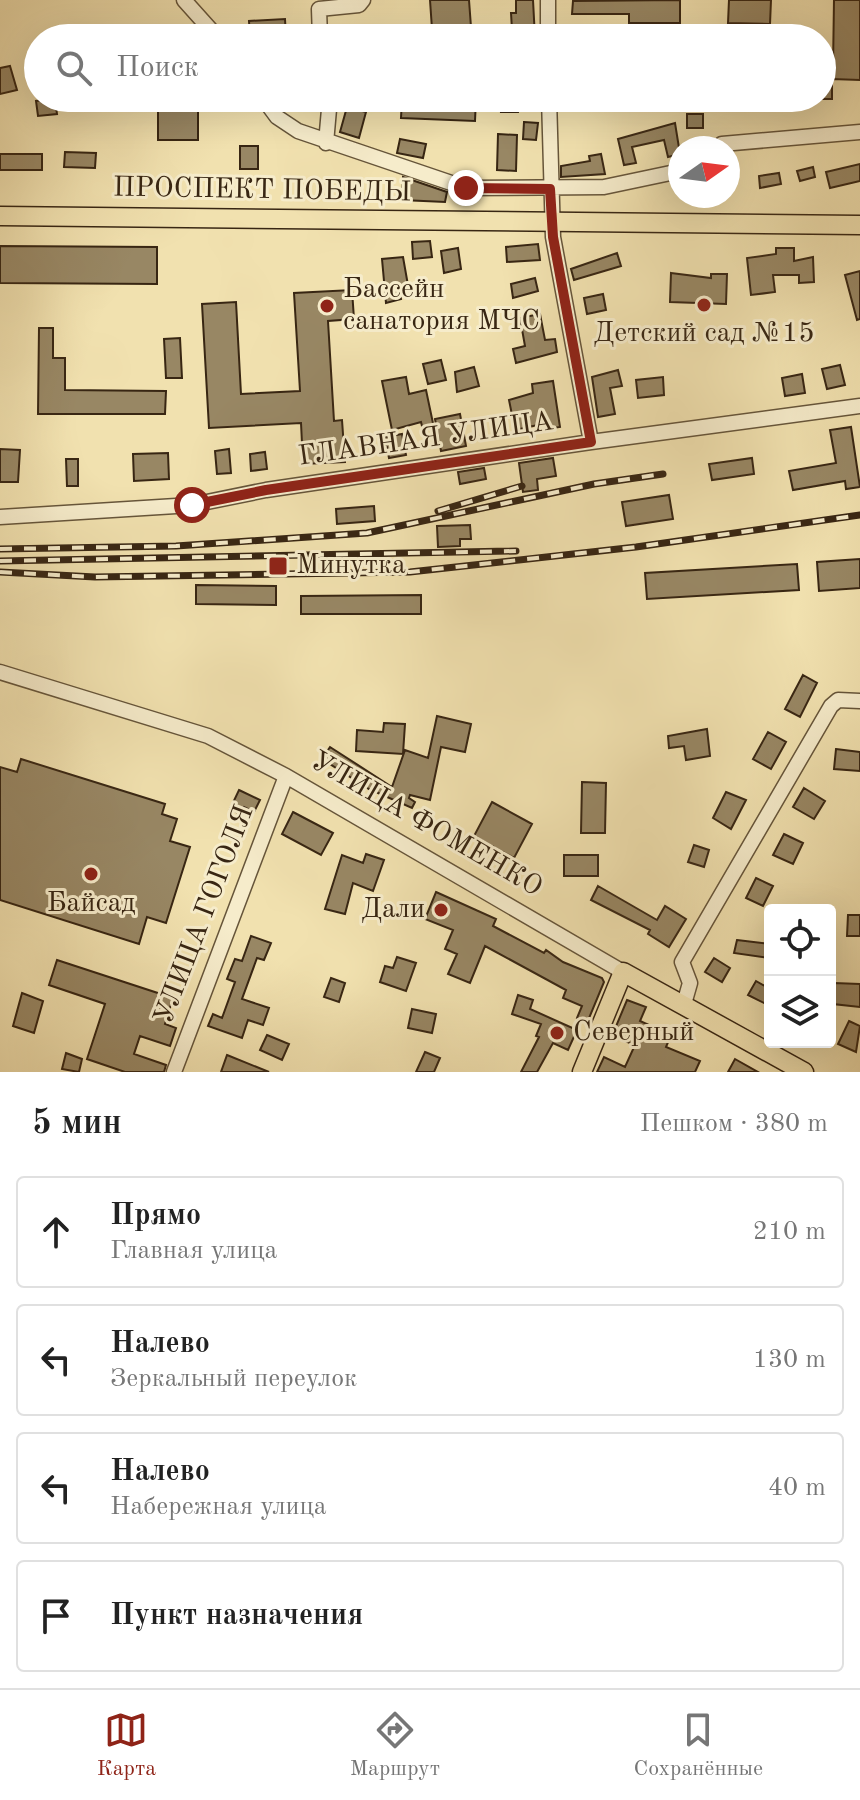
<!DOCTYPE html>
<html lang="ru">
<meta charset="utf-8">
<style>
:root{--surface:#fff;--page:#f2f2f2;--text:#222;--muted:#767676;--line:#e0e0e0;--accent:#8f2418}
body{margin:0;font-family:"Old Standard TT",serif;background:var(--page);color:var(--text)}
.controls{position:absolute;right:24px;bottom:24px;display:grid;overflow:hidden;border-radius:8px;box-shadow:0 8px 32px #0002}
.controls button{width:72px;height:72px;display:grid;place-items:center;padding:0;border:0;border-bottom:2px solid var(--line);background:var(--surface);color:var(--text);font:40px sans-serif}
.compass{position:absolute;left:668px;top:136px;width:72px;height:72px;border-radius:50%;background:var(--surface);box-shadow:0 8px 32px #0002;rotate:76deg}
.stop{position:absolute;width:24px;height:24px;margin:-18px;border:6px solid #8f2418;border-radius:50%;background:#fff}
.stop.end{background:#8f2418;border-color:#fff;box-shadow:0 2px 8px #0008}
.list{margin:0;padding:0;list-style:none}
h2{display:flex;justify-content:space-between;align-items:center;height:104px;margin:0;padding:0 32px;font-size:34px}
h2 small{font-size:26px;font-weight:400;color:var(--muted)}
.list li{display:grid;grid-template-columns:52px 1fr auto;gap:24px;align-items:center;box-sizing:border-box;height:112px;margin:0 16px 16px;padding:0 16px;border:2px solid var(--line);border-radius:8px}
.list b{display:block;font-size:30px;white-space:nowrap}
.list p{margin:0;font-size:26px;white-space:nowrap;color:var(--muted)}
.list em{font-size:26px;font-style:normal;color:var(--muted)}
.icon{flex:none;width:44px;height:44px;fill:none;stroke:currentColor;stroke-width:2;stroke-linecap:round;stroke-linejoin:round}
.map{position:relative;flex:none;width:860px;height:1072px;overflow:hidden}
.search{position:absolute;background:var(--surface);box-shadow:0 8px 32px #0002;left:24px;right:24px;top:24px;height:88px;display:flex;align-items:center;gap:20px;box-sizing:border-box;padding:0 28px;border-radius:44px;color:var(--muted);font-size:30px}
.sheet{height:616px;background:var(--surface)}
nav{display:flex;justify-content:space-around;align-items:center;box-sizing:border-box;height:112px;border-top:2px solid var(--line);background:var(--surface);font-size:22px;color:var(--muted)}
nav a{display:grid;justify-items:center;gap:4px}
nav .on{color:var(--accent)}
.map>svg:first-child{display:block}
.building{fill:#988764;stroke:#382613;stroke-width:2}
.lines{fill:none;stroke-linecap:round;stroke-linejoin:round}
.minor-casing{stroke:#66553a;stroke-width:17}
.major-casing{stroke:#382613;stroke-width:21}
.minor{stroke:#f6eccb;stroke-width:14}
.major{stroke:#f1e1af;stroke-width:18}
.rail-casing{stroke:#382613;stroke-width:7}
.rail{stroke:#f6eccb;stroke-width:4;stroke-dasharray:12;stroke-linecap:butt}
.route{stroke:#8f2418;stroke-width:10}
.poi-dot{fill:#8f2418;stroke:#f6eccb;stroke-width:3}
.labels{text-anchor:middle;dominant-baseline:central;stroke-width:6;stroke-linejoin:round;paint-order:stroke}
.street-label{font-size:28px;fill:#382613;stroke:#f6eccb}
.poi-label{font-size:28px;fill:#382613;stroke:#f6eccb;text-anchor:start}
</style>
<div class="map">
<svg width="860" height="1072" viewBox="0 0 860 1072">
<rect width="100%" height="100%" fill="#f1e1af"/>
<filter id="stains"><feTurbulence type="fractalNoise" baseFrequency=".0025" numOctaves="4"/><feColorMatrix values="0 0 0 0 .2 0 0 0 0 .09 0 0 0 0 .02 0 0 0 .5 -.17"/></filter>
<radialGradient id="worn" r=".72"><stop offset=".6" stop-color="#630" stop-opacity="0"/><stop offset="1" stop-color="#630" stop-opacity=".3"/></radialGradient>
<!-- building -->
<path class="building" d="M430 0H469L471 27 432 29Z
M516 0H533L535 38H518L517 30H512L511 13H516Z
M680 0V23H629V14H572L573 1Z
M729 0H771L770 24 728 23Z
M834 0H860V80L832 79V99H822V68H833Z
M285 19 286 38H250L249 21Z
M10 66 17 90 0 94V68Z
M74 98H108V104L76 109Z
M158 98H198V140H158Z
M402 98H476L475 121 401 118Z
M502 98 519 99 518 112H501Z
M738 98H785V110H738Z
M55 99 57 114 38 116 36 101Z
M347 107 366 112 359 138 340 132Z
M687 114H703V128H687Z
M524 122 538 123 536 140 523 139Z
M675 123 680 154 668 157 664 140 632 147 636 163 624 165 618 139Z
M498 134 517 135 516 171 497 170Z
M400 139 426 144 423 158 397 153Z
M240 146H258V169H240Z
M65 152 96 153 95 168 64 167Z
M0 154H42V170H0Z
M601 154 605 174 561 177V166L590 161 589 156Z
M860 164V181L830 188 826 172Z
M813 167 815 177 800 181 797 171Z
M779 173 781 184 760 188 759 176Z
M403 177 447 192 445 202 402 200Z
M430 241 432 257 413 259 412 242Z
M538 244 540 260 507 262 506 247Z
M0 246 157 247V284L0 283Z
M458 248 461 269 444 273 441 251Z
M776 248H794V261L813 257 814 282 799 283V275H773L775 292 751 295 747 258 776 254Z
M617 253 621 266 574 280 571 269Z
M403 257 409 291 400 293 401 299 386 303 382 259Z
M860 271V319L857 320 845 275Z
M671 273 711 278V274H727L726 304 670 302Z
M535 278 538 291 513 298 511 284Z
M352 290 354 319 328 321 334 421 342 420 345 462 303 464 301 423 209 428 202 304 236 302 241 394 300 391 294 293Z
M603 294 606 310 587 314 584 298Z
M540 314 545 340 555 339 557 352 516 363 513 349 525 346 520 318Z
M39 328H53V358H65V390L166 391 165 414H38Z
M180 338 182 378H166L164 339Z
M441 360 446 380 428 384 423 364Z
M840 365 845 385 827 389 822 369Z
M474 367 479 386 457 392 455 372Z
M618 370 622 386 610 388 615 414 598 417 592 377Z
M802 374 805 393 785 396 782 378Z
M406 377 409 394 426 390 434 428 423 430 421 422 392 430 382 381Z
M663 377 664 395 638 398 636 380Z
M553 381 560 427 539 430 538 425 515 430 509 400 533 393 532 384Z
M460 414 466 446 441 451 435 419Z
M851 427 860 487 846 489 845 481 793 490 789 471 836 463 830 430Z
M402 434 406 455 389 458 385 437Z
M0 449 20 450 18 482H0Z
M229 449 231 473 217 474 215 451Z
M265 452 267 469 251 471 250 454Z
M168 453 169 479 134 481 133 454Z
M553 458 556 476 537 479 538 490 523 492 519 463Z
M752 458 754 474 712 480 709 464Z
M66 459H78V486H67Z
M484 468 486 479 460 484 458 472Z
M669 495 673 519 626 526 622 502Z
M374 506 375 521 337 524 336 509Z
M470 525 471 539H460V546L438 547 437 526Z
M860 559V588L819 591 817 562Z
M797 564 799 590 647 599 645 573Z
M196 585 276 586V605L196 604Z
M421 595V614H301V596Z
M803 675 817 683 800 717 785 709Z
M437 716 471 724 465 752 441 747 430 800 410 795 409 798 415 802 412 808 369 789 322 759 330 747 392 787 405 750 428 758Z
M384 723 405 724 403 754 356 751 357 730 383 732Z
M707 729 710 756 686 760 684 746 669 748 668 736Z
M768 732 786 742 771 769 753 759Z
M836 749 860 752V771L834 769Z
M21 759 165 804 162 814 177 819 170 841 190 847 166 923 147 917 139 944 0 900V767L17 772Z
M582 782 606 783 605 833H581Z
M804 788 825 801 814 819 793 807Z
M239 790 260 800 254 812 244 807 240 814 230 809Z
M726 792 746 800 731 829 713 818Z
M492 802 532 824 514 858 474 836Z
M293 812 333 833 321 855 282 834Z
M784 834 803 843 793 864 773 855Z
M694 845 709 850 704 867 688 862Z
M366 854 384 860 373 891 353 883 345 914 325 909 342 855 363 863Z
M564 855H598V876H564Z
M756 878 773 886 763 906 746 898Z
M598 886 657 920 665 906 686 919 669 947 648 934 650 930 591 900Z
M436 892 496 919 493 926 544 953 546 950 563 962 602 978 604 982 587 1023 577 1018 582 1006 563 998 566 990 485 946 470 983 448 974 457 954 445 949 453 930 425 919Z
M848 915H860V936H847Z
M251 936 271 943 264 960 257 958 242 999 269 1008 263 1025 248 1020 242 1038 208 1026 213 1014 222 1018 235 982 227 979 235 959 242 961Z
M737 940 770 944V958L734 953Z
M397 957 416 963 406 991 380 982 385 966 393 968Z
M714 958 730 968 722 982 705 972Z
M57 960 173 998 165 1024 176 1028 170 1046 140 1036 134 1054 166 1065 164 1072H125L87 1059 105 1004 49 985Z
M331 978 345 983 339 1002 324 997Z
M756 981 770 989 766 1004 748 995Z
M834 983 860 984V1007L833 1004Z
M22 993 43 1001 34 1033 13 1026Z
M518 995 533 1000 530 1009 577 1030 568 1050 553 1043 537 1072H521L539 1037 536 1036 541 1024 512 1014Z
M627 1000 646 1007 640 1021 671 1035 666 1047 700 1061 695 1072H597L604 1057 625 1067 635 1045 612 1036Z
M412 1009 436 1014 432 1033 408 1028Z
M849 1021 860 1026 856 1052 838 1044Z
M267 1035 289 1044 282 1060 260 1050Z
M425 1052 440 1058 434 1072H416Z
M66 1053 82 1059 79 1072 62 1069Z
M227 1055 269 1072H221Z
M735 1059 758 1072H728Z"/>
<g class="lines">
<!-- minor casing -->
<g class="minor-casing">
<path id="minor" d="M184 0 218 38
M548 0V38
M320 38 319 9 359 5 363 0
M263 98 277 117 298 131 466 188 604 187 680 171
M549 98 553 237 591 442
M326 143 330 98
M721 148 722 144 860 132
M0 517 192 505 266 490 591 442 860 406
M0 672 208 736 286 776 623 972
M684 1004 690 983 682 962 831 706 838 700 860 701
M174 1072 286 776"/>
</g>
<!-- major casing -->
<g class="major-casing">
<path id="major" d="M0 216 860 225
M582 1072 623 972 804 1072"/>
</g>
<!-- minor -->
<use href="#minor" class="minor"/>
<!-- major -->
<use href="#major" class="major"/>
<!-- rail casing -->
<g class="rail-casing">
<path id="rail" d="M438 511 522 486
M0 549 176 546 367 533 594 484 663 474
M0 561 516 551
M0 572 95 577 410 572 636 547 860 515"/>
</g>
<!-- rail -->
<use href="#rail" class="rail"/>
</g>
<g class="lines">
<!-- route -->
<path class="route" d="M192 505 266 490 591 442 553 237 550 189 466 188"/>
</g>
<!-- markers -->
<g class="poi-dot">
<circle cx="704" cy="305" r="8"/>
<circle cx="327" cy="306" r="8"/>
<rect x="268" y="556" width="20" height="20" rx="4"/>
<circle cx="91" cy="874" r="8"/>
<circle cx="441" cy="910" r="8"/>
<circle cx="557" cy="1033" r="8"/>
</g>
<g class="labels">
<!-- street labels -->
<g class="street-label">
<text transform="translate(262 191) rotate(1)">ПРОСПЕКТ ПОБЕДЫ</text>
<text transform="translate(426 440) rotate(-8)">ГЛАВНАЯ УЛИЦА</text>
<text transform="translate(426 825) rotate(30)">УЛИЦА ФОМЕНКО</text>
<text transform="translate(205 915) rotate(-69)">УЛИЦА ГОГОЛЯ</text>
</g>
<!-- poi labels -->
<g class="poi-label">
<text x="343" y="290">Бассейн<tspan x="343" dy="32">санатория МЧС</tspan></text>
<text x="704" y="334" text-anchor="middle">Детский сад №15</text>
<text x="296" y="566">Минутка</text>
<text x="91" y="904" text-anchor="middle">Байсад</text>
<text x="425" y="910" text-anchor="end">Дали</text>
<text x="573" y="1033">Северный</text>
</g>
</g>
<rect width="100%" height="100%" filter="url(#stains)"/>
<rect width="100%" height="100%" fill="url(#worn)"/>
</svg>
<div class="controls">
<button><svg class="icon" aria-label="locate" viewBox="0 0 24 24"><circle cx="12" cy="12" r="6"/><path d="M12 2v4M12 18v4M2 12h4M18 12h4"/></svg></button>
<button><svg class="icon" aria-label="layers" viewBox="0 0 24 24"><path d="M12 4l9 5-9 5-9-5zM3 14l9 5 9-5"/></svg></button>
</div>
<svg class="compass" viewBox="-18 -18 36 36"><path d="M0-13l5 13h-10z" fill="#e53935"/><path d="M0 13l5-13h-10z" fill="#767676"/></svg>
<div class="stop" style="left:192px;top:505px"></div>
<div class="stop end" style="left:466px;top:188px"></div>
<div class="search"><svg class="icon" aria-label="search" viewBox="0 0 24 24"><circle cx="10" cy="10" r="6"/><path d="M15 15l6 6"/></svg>Поиск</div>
</div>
<section class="sheet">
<h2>5 мин<small>Пешком · 380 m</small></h2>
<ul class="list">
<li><svg class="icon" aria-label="ahead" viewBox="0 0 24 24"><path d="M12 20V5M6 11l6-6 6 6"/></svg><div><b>Прямо</b><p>Главная улица</p></div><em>210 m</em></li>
<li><svg class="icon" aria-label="left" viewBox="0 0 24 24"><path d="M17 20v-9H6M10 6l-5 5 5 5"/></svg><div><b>Налево</b><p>Зеркальный переулок</p></div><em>130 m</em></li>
<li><svg class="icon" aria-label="left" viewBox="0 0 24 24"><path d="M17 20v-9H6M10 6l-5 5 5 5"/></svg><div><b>Налево</b><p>Набережная улица</p></div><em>40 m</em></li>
<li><svg class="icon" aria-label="arrive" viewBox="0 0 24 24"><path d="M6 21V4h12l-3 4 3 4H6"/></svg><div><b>Пункт назначения</b></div></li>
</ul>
</section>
<nav>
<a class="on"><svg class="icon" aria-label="map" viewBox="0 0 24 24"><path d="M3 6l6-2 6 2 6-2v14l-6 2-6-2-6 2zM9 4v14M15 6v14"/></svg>Карта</a>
<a><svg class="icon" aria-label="directions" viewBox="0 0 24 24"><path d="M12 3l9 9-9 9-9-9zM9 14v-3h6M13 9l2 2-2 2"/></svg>Маршрут</a>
<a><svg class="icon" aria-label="saved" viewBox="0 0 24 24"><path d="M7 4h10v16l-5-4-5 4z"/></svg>Сохранённые</a>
</nav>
